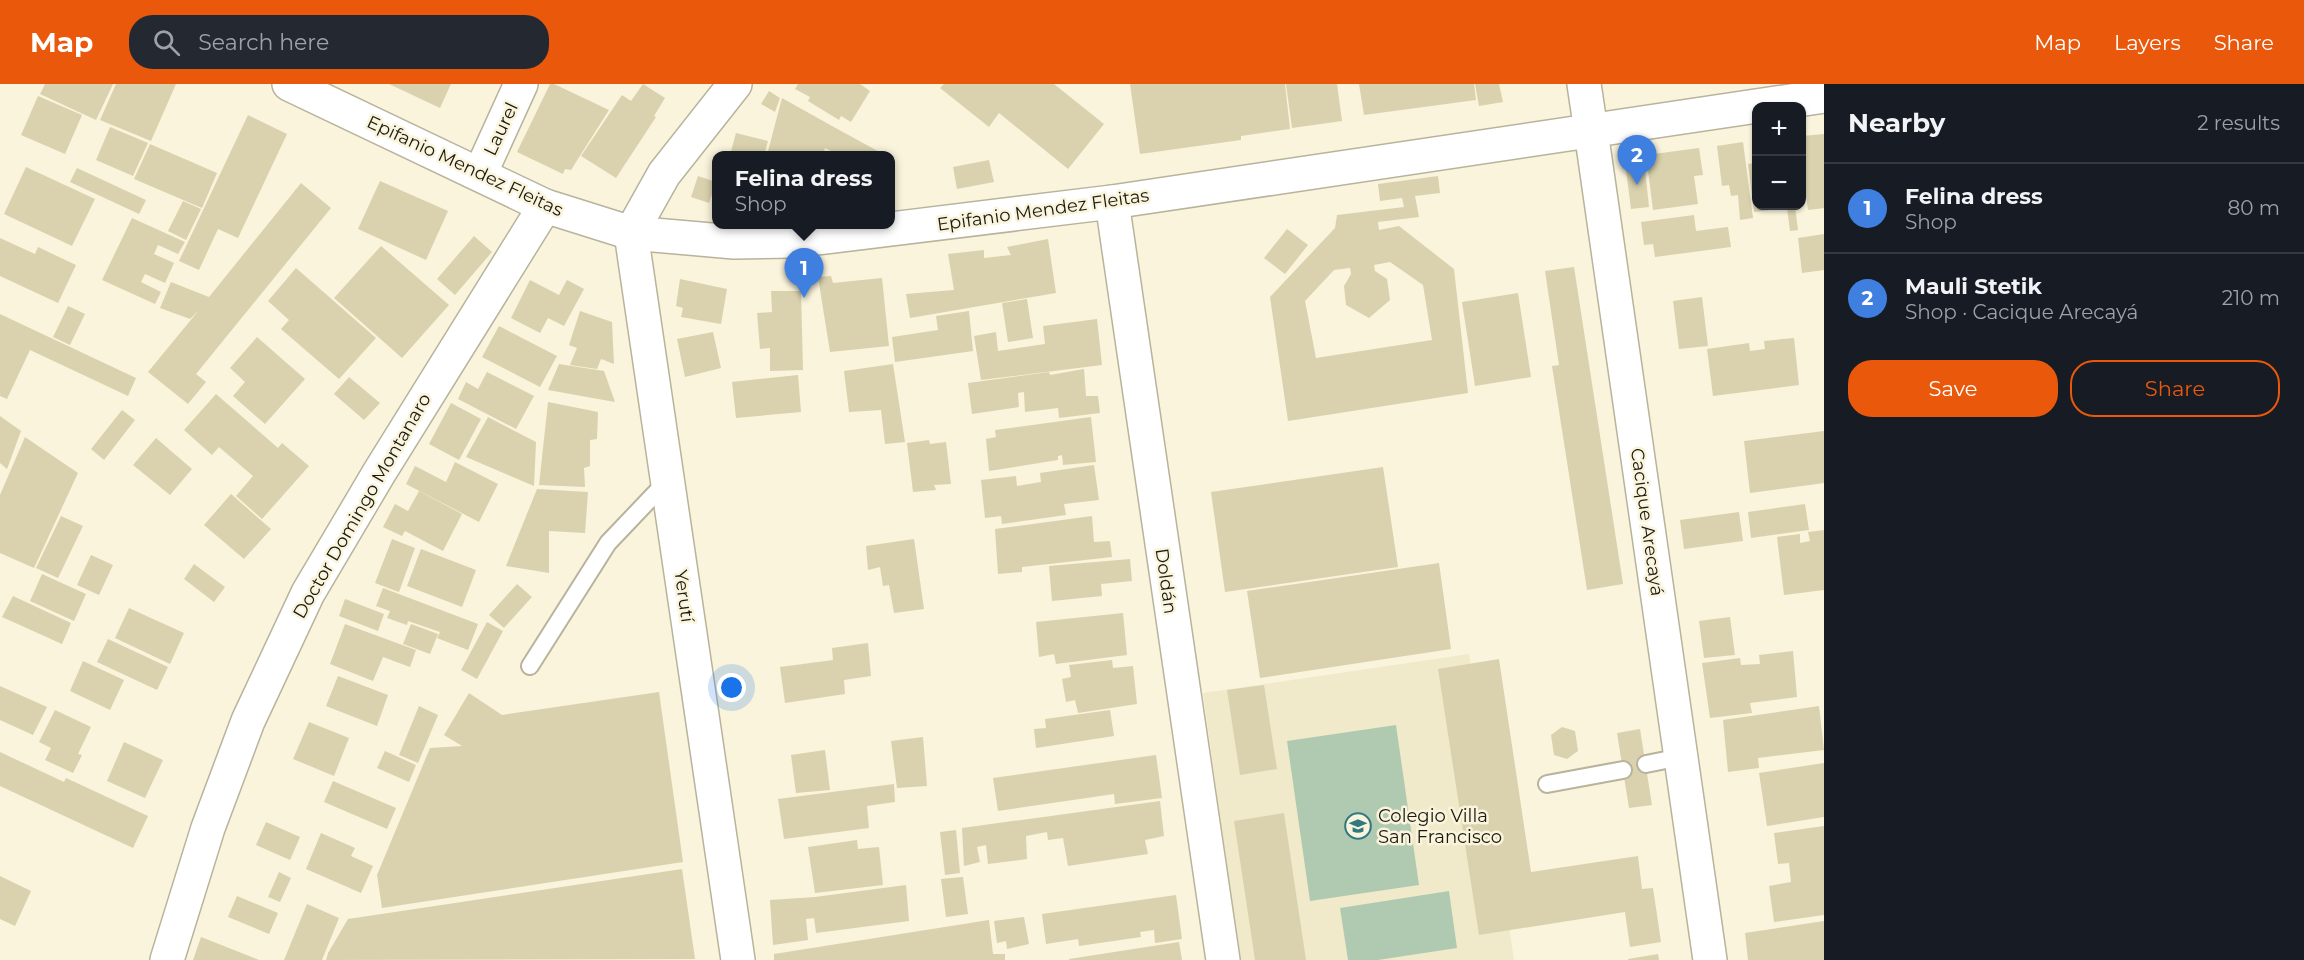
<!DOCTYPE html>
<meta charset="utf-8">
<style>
:root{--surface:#171b24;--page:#242831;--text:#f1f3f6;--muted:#9ea1a6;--line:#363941;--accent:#ea580c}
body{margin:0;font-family:Montserrat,sans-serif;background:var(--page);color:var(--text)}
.controls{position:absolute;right:18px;top:18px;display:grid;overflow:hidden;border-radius:12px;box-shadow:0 2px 4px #0004}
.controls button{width:54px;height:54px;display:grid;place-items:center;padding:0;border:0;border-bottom:2px solid var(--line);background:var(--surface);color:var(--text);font:30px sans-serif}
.you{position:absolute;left:732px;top:604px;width:21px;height:21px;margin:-15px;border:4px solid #fff;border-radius:50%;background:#1a73e8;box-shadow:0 0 0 9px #1a73e833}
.badge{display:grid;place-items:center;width:39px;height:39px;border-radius:50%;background:var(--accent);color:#fff;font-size:20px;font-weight:700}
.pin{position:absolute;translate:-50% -50px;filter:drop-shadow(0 2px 3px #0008)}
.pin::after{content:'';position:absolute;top:32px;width:21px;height:18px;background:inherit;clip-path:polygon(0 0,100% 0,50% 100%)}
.popup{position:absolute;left:712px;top:67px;width:183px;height:78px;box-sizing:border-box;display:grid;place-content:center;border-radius:12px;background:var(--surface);filter:drop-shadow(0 2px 4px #0005);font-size:20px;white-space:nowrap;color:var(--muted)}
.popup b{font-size:22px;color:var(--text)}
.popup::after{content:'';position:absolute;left:50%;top:100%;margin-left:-12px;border:12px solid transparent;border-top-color:var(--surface)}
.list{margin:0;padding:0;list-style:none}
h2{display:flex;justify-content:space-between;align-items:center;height:78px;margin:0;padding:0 24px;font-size:26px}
h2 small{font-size:20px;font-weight:400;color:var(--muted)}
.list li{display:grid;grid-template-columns:39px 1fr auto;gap:18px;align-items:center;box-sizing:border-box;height:90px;padding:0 24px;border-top:2px solid var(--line)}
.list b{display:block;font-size:22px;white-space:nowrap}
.list p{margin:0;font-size:20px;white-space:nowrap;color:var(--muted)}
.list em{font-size:20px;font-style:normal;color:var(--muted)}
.actions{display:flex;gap:12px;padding:18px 24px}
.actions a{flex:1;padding:14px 0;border:2px solid var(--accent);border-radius:24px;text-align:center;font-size:21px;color:var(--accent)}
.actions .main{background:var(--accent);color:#fff}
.icon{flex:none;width:33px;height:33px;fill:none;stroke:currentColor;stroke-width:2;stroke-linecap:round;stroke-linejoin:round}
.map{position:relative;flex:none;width:1824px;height:876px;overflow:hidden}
header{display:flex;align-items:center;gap:36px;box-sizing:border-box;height:84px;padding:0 30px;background:var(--accent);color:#fff}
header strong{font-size:28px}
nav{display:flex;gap:33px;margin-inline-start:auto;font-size:21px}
.search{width:420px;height:54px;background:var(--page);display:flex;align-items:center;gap:15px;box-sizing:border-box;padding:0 21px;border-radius:24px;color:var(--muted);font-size:22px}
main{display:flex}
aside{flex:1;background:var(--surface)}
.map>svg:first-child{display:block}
.built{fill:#f1eaca}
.green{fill:#b0cab1}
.building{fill:#dad2ae;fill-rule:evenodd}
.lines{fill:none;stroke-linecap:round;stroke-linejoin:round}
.lane-casing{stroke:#b8b39c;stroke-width:20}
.street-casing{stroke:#b8b39c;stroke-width:36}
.secondary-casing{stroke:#b8b39c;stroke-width:36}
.lane{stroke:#fff;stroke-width:16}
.street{stroke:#fff;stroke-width:33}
.secondary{stroke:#fff;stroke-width:33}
.labels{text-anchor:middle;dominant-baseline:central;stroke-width:5;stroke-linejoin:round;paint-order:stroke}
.street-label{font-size:18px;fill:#1b1910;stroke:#f9f4db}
.poi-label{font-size:18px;fill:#1b1910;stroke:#f9f4db;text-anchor:start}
</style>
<header>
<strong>Map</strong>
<div class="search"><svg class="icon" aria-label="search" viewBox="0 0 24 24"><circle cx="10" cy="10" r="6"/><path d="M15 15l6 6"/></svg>Search here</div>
<nav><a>Map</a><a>Layers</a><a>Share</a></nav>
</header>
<main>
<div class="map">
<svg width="1824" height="876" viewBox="0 0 1824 876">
<rect width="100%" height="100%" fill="#f9f4db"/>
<!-- built -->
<path class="built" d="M1469 570 1514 876H1240L1203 609Z"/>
<!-- green -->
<path class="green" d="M1396 641 1419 801 1310 817 1287 657Z
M1449 807 1457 864 1378 876H1348L1340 824Z"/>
<!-- building -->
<path class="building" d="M45 0H113L96 36 40 10Z
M116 0H176L151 57 100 36Z
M389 0H451L440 24Z
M550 0H554L609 26 571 86 565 85 563 90 517 68Z
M643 0 665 14 654 32 656 33 616 94 581 72 622 11 631 17Z
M798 0H860L870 7 851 38 841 32 839 36 808 17 810 13 795 5Z
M944 0H1054L1104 40 1068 85 999 29 989 43 940 4Z
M1130 0H1285L1290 45 1241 52V56L1140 70Z
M1286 0H1337L1342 37 1292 44Z
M1359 0H1474L1476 16 1364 31Z
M1475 0H1499L1503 18 1479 22Z
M769 7 780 14 775 28 761 20Z
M38 12 82 31 65 70 21 51Z
M782 14 832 42 885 71H839L825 64 823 71H767Z
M248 31 287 50 238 154 218 145 199 186 179 177Z
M110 43 148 59 133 92 96 76Z
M736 49 768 57 764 71H730Z
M1824 50V124L1808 126 1805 103 1802 104V52Z
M1743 58 1753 134 1740 136 1738 111 1731 112 1729 101 1722 102 1717 62Z
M150 60 217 89 202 124 134 95Z
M1699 64 1703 91 1694 92 1698 120 1653 126 1646 71Z
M989 76 994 98 957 105 953 83Z
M1644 76 1649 123 1631 125 1625 78Z
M1756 79V122H1795L1798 146 1790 147 1787 124 1754 128 1748 80Z
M26 83 95 115 72 162 4 130Z
M77 84 146 116 139 130 70 98Z
M698 92 716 98 709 119 691 113Z
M1438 92 1440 109 1415 112 1419 133 1378 138 1379 146 1399 142 1454 185 1468 309 1288 337 1270 213 1335 144 1337 131 1404 123 1402 114 1380 117 1378 100ZM1390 178 1423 201 1432 256 1316 274 1305 217 1334 186 1350 184 1351 190 1344 202 1346 221 1369 234 1390 216 1387 195 1375 187 1374 181Z
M380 97 448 127 426 176 358 145Z
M301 99 331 124 196 290 206 298 188 320 148 288 199 226 190 235 160 224 171 198 209 213Z
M183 117 201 125 186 156 168 147Z
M1694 131 1696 147 1728 143 1731 163 1655 173 1653 160 1644 161 1641 138Z
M132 134 185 158 178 170 158 161 154 170 174 179 165 199 145 190 141 198 161 208 155 220 102 196Z
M1287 145 1308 161 1285 190 1264 174Z
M1824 150V186L1802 189 1798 154Z
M474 152 492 168 455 211 437 195Z
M0 154 35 170 38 163 76 181 58 219 0 192Z
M1048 155 1056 209 910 234 906 210 954 206 948 170 984 166V174L1011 171 1007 163Z
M381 162 449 221 402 274 334 214Z
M1574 183 1623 500 1587 506 1552 282 1559 281 1545 187Z
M296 184 376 254 339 295 281 245 289 236 268 217Z
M831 192 833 199 882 194 889 262 830 268 818 193Z
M680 195 727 205 721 240 681 233 683 224 676 222Z
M530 196 559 211 567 196 584 205 564 242 548 234 540 249 511 234Z
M771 207H801L803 286 770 287V264L760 265 757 229 772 228Z
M1518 209 1531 293 1475 302 1462 218Z
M1702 213 1708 262 1679 265 1673 217Z
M1027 215 1033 254 1008 258 1002 219Z
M68 222 85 230 70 261 53 253Z
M580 227 612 238 614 280 601 275 597 285 570 281 577 264 569 261Z
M969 227 973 267 895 278 892 253 938 246 936 232Z
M0 230 136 294 128 312 30 266 7 315 0 312Z
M1097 235 1102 281 981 296 974 252 996 248 998 267 1045 260 1043 242Z
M499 242 557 272 540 303 482 273Z
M713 248 721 284 685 293 677 255Z
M257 253 305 295 265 340 233 312 245 298 230 284Z
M1794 254 1799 301 1713 312 1707 265 1749 259 1750 267 1765 265 1764 257Z
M559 280 604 287 615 318 548 306Z
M893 280 905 358 885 360 881 326 849 328 844 287Z
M1084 285 1086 312H1098L1100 329 1059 334 1058 324 1025 328 1024 308 1018 309 1019 323 972 330 968 299 1049 288 1050 291Z
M487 288 534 312 516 345 458 315 466 298 478 305Z
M798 291 801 328 736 334 732 298Z
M349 293 380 319 364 336 334 310Z
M216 310 278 364 282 359 309 382 262 435 236 412 253 392 219 363 212 371 184 346Z
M548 318 598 328 597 355 590 356V382L584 384 585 403 539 401Z
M451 319 481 335 459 376 429 360Z
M122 326 135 336 104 376 91 365Z
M0 332 21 347 7 385 0 379Z
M488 333 536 358 534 402 466 373Z
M1091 333 1096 378 1063 381 1062 371 1058 372V376L989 387 986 355 996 353 995 346Z
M1824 347V399L1750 409 1744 357Z
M25 353 78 389 34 484 0 469V411Z
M156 354 192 385 170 411 133 381Z
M929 356 930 360 946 358 951 400 934 401 936 406 913 408 907 359Z
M455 378 498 400 479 438 406 400 415 382 446 398Z
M1094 381 1099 416 1064 420 1066 431 1002 440 1001 432 985 434 981 396 1016 392 1017 402 1041 398 1040 389Z
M1383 383 1398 483 1225 508 1211 408Z
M537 405 588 408 585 449 549 447V489L506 482Z
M419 407 462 430 443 467 405 447 402 452 383 443 395 420 408 427Z
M231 410 271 445 244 475 204 441Z
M1805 420 1809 446 1751 454 1748 428Z
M1739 428 1743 457 1684 465 1680 436Z
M61 432 83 442 58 494 36 484Z
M1092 432 1094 458 1110 457 1112 473 1022 483V488L998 490 995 445Z
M1824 446V506L1784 511 1777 453 1800 450V459L1810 457 1808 448Z
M392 455 415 464 399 508 375 499Z
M914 455 924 525 894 529 889 501 883 502 880 483 868 486 866 462Z
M421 465 476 486 462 523 407 502Z
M91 471 113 481 99 511 77 501Z
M1130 475 1132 497 1101 500 1102 512 1052 517 1049 482Z
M1439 479 1451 565 1260 594 1247 507Z
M194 480 225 503 214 518 184 495Z
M42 490 86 510 74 537 30 517Z
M517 500 532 513 504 544 489 531Z
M383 504 478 540 468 566 437 554 440 548 408 537 407 541 387 534 390 527 376 522Z
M13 512 71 539 62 560 2 533Z
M345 515 384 530 378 547 339 532Z
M129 524 184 549 170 580 115 554Z
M1123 529 1127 571 1056 580 1054 570 1039 573 1036 538Z
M1730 533 1735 571 1704 574 1699 537Z
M487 538 503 547 477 595 461 586Z
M345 540 416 566 410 583 383 573 373 597 330 580Z
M411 540 438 550 430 570 403 560Z
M108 555 168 583 157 606 97 578Z
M868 559 871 592 844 596 845 610 785 619 780 583 833 576 832 564Z
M1793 567 1797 613 1750 619 1752 629 1710 634 1702 579 1740 574 1741 581 1760 580 1759 571Z
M1499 575 1531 788 1638 772 1642 805 1653 804 1661 858 1630 863 1625 828 1479 851 1438 585Z
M1112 576 1113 584 1133 582 1137 620 1078 629 1075 616 1066 618 1062 595 1071 593 1069 581Z
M83 577 124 596 110 626 70 607Z
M338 592 388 611 377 642 326 622Z
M1264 601 1277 685 1240 691 1227 606Z
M0 602 47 623 33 651 0 636Z
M659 608 683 778 382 824 377 791 430 664 462 662 444 651 469 609 502 631Z
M419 622 438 631 418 679 399 671Z
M1819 622 1824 666 1758 674 1759 684 1728 688 1723 636Z
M55 626 91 643 78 670 82 671 73 689 45 676 51 664 39 658Z
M1110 626 1114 652 1036 664 1034 645 1046 644 1045 635Z
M309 638 349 654 334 692 293 675Z
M1562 643 1575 647 1578 667 1567 675 1554 671 1551 651Z
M1640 645 1652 721 1629 724 1617 649Z
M923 653 927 702 897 704 891 657Z
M124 658 163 676 145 714 107 697Z
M825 666 830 706 796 709 791 671Z
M385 667 416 681 409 698 377 684Z
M0 668 64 698 66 694 148 732 133 764 0 702Z
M1156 671 1162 714 1115 720 1114 710 998 727 993 694Z
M1824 679V733L1767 742 1759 689Z
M333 697 396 724 387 745 324 718Z
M894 700 895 718 867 722 869 744 784 755 778 715Z
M1160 717 1164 752 1145 756 1148 770 1068 782 1063 754 1048 756 1047 748 1026 752 1027 775 988 780 986 761 977 763 980 778 964 782 962 744Z
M1284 729 1306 876H1255L1234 737Z
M266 738 300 753 290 776 256 761Z
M1824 742V831L1774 838 1769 802 1791 798 1789 779 1778 780 1774 749Z
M956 746 960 789 945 791 940 748Z
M321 749 355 764 351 772 373 782 361 809 306 785Z
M857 756 858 765 879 763 883 801 815 809 808 763Z
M682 785 695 875 326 876 328 869 348 835Z
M279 788 291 794 280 818 268 813Z
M0 792 31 807 15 842 0 835Z
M963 793 968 830 946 833 941 795Z
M906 801 909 837 816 849 814 834 806 835 808 856 773 861 770 816 815 813Z
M1176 811 1182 855 1155 859 1154 846 1140 848 1141 853 1079 862 1078 855 1046 860 1042 830Z
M237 812 278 829 269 850 228 833Z
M307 820 339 834 322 876H284Z
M1024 833 1029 860 1007 865 1006 857 997 859 994 837Z
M989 836 993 870H1005V876H774V870Z
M1824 837V876H1748L1745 849Z
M201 853 259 876H193Z
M1179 858 1182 876H1069V875Z
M1658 870 1659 876H1628V875Z"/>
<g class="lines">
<!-- lane casing -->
<g class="lane-casing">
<path id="lane" d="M530 582 608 459 667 397
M1646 680 1681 673
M1547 700 1623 686"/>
</g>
<!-- street casing -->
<g class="street-casing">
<path id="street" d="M735 0 664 90 631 149 738 876
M1584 0 1591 47
M480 90 521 0
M1112 118 1223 876
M167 876 208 744 248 637 308 509 379 389 545 122"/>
</g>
<!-- secondary casing -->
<g class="secondary-casing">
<path id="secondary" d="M289 0 545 122 631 149 734 158 793 157 1112 118 1824 12
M1591 47 1710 876"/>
</g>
<!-- lane -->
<use href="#lane" class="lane"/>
<!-- street -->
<use href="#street" class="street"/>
<!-- secondary -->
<use href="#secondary" class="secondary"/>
</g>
<!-- icons -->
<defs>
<g id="school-ring" transform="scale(1.35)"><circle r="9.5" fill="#f9f4db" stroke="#317981" stroke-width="1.5"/><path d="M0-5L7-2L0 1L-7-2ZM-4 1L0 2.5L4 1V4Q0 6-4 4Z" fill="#317981"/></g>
</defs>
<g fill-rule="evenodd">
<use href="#school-ring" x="1358" y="742"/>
</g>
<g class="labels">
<!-- street labels -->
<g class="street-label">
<text transform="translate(501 45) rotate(-65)">Laurel</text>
<text transform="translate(465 82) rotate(25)">Epifanio Mendez Fleitas</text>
<text transform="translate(1043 126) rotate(-8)">Epifanio Mendez Fleitas</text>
<text transform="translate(362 422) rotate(-60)">Doctor Domingo Montanaro</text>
<text transform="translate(1647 438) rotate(82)">Cacique Arecayá</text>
<text transform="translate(1166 497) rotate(82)">Doldán</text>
<text transform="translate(684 512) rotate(82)">Yerutí</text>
</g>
<!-- poi labels -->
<g class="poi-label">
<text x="1378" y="732">Colegio Villa<tspan x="1378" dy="21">San Francisco</tspan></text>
</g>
</g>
</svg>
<div class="controls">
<button>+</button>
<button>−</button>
</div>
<div class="you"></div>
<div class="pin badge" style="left:804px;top:214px;background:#3f7fe0">1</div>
<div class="popup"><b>Felina dress</b>Shop</div>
<div class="pin badge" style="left:1637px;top:101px;background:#3f7fe0">2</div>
</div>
<aside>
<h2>Nearby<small>2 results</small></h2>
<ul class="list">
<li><span class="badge" style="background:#3f7fe0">1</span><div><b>Felina dress</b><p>Shop</p></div><em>80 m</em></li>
<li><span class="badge" style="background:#3f7fe0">2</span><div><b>Mauli Stetik</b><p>Shop · Cacique Arecayá</p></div><em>210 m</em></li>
</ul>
<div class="actions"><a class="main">Save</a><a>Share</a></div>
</aside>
</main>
